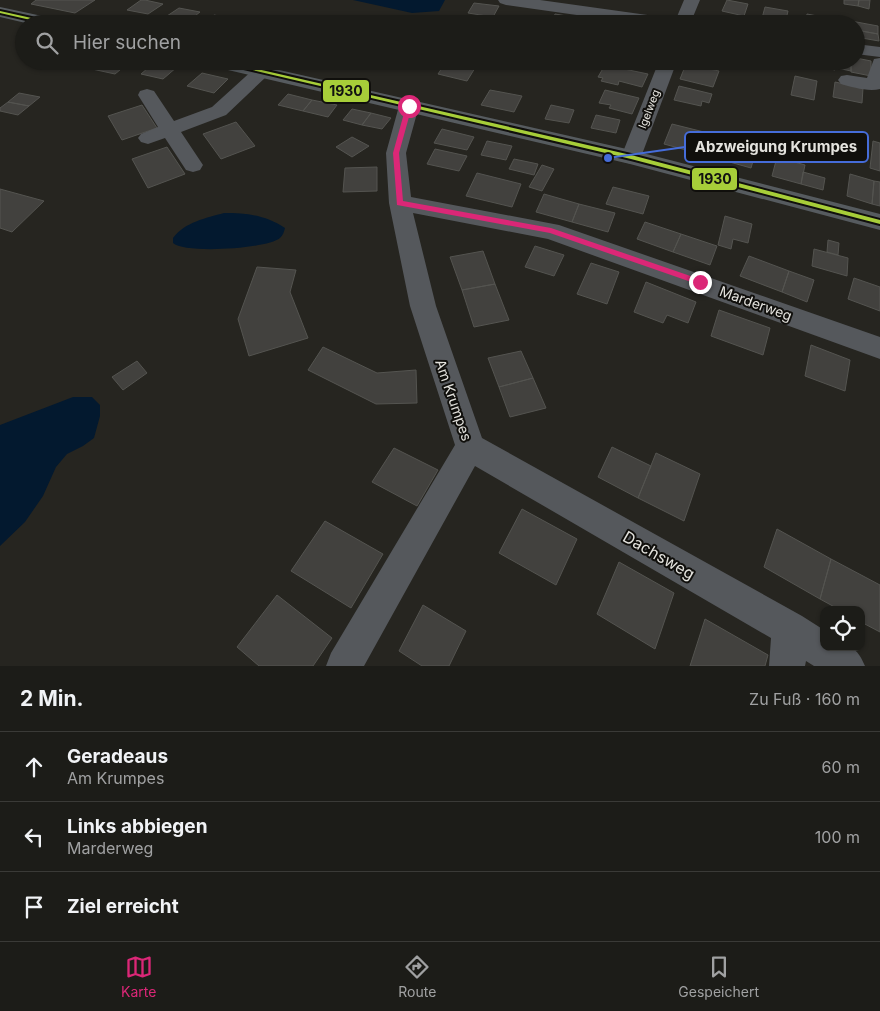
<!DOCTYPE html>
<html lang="de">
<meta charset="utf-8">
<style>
:root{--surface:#1c1c18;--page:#252521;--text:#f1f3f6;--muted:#a0a1a2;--line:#3a3a37;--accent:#db2777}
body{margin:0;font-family:Inter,sans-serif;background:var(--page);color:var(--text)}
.controls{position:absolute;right:15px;bottom:15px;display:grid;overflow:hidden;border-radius:10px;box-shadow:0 1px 4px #0004}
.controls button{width:45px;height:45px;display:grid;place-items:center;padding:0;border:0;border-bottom:1px solid var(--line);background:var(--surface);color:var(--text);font:25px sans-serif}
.stop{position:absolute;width:15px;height:15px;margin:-11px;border:4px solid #db2777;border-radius:50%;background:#fff}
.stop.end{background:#db2777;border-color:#fff;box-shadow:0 1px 5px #0008}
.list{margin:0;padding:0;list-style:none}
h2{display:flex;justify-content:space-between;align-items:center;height:65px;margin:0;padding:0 20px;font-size:21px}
h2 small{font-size:16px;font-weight:400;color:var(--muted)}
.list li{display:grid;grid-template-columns:32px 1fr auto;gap:15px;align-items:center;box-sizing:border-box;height:70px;padding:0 20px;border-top:1px solid var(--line)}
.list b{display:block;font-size:19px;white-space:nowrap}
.list p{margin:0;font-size:16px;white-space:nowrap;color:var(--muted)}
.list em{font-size:16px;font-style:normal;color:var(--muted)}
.icon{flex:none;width:28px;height:28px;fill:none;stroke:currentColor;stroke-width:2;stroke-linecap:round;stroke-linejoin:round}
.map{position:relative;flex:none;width:880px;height:666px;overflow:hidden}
.search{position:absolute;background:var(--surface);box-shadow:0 1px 4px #0004;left:15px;right:15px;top:15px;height:55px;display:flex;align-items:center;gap:12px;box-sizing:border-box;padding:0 18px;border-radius:28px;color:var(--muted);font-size:19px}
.sheet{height:275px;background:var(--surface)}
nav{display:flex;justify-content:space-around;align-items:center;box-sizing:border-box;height:70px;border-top:1px solid var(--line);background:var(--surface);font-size:14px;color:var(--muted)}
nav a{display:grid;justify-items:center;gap:2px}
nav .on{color:var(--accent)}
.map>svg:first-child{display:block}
.water{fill:#03192f}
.building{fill:#42413e;stroke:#545450}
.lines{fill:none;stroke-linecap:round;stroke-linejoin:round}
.path{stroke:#535556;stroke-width:2;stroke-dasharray:2 2.5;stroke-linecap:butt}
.minor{fill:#55585c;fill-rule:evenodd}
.secondary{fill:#565b5f;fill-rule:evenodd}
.bus-1-casing{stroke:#100f0c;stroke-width:4}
.bus-1{fill:#a7ce39;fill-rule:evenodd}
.route{fill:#db2777}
.labels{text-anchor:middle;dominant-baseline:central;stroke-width:4;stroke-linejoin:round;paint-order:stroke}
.far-street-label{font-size:11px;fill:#e4e3de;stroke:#100f0c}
.street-label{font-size:14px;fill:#e4e3de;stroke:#100f0c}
.near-street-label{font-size:16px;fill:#e4e3de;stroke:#100f0c}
.leader{fill:none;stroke:#456cd9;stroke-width:2}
.callout-dot{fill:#456cd9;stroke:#100f0c;stroke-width:2}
.callout{fill:#100f0c;stroke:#456cd9;stroke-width:2}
.callout-label{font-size:15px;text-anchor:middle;font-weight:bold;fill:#e4e3de}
.line-badge{stroke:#100f0c;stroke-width:2}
.pale-badge-label{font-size:14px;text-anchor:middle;font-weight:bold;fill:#111}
</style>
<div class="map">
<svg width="880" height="666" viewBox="0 0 880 666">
<rect width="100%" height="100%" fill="#262520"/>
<!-- water -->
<path class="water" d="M353 0H445L439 11 412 13Z
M224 213C247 213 265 215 285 228 284 232 283 235 280 238 267 249 184 254 173 243V238C185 222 206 218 224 213Z
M73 397H92L100 405V416L94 438 83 446 67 454 56 467 43 496 25 522 0 546V425Z"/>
<!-- building -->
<path class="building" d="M36 0H95L75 13 31 4Z
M141 0H145L163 4 148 14 127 10Z
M727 0 748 4 744 16 722 11Z
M844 0H859L858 6 844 4Z
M859 0H870L869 9 858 6Z
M474 3 499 6 493 17 468 13Z
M765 7 788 11 785 24 761 22Z
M179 8 200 12 186 23 164 18Z
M555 14 573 17 571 24H551Z
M807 14 833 19 832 24H805Z
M214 15 235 19 230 24H204Z
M254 16 292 24H246Z
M573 17 592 20 591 24H571Z
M851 21 878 26V34L856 30V24H851Z
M856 30 878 34 879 41 856 37Z
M856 58 871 61V76L851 72V61H856Z
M102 61H131L115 74 92 69Z
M361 61H393L389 67Z
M802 61H836L835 70 802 63Z
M838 61H851V71L837 68Z
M155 62 177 67 163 79 141 74Z
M446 62 475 68 467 81 438 74Z
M686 64 719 71 713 87 680 79Z
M605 65 648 74 642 87 619 81 618 85 601 81 603 78 598 77Z
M202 73 228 79 214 93 187 86Z
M795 76 817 81 814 100 791 95Z
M835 82 863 88 862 103 833 97Z
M679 86 712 94 709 103 702 101 701 106 674 100Z
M490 90 522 96 514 112 481 105Z
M605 90 639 98 632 114 609 108 611 105 599 103Z
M19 93 40 97 29 106 8 102Z
M288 94 312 100 303 111 278 105Z
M312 100 337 105 328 117 303 111Z
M8 102 29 106 18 115 0 111V108Z
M142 105 157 128 122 140 108 116Z
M551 105 574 110 569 123 545 119Z
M352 109 371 113 362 125 343 120Z
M371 113 391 118 382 129 362 125Z
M596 115 620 120 616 133 591 128Z
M236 122 255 146 221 159 203 134Z
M672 124 704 132 697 153 664 144Z
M442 129 474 137 467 150 434 143Z
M352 137 369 146 352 157 336 147Z
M487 141 512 146 506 160 481 155Z
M873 141 880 143V171L870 168Z
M167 147 185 174 148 188 132 159Z
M731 147 755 154 751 168 726 161Z
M435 149 467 156 459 171 427 164Z
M777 157 805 165 801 184 772 176Z
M514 159 538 164 534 175 509 169Z
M542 165 554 169 542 191 529 187Z
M377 167V191L343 192 345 168Z
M803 172 825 178 823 190 801 184Z
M477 173 521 184 512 207 466 196Z
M850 174 874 181 872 204 847 196Z
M874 181 880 182V206L872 204Z
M613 187 649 196 643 214 606 204Z
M0 189 44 201 12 232 0 228Z
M544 194 579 204 572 222 536 212Z
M579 204 615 213 608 232 572 222Z
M725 216 752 224 748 243 733 239 731 249 718 245Z
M645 222 681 234 673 252 637 239Z
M681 234 717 246 710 265 673 252Z
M828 240 839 243 838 255 827 252Z
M535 246 564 255 554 276 525 267Z
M814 249 848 258 847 276 812 266Z
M483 251 495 284 462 290 450 257Z
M749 256 789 271 782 292 740 276Z
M591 263 619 272 607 304 577 294Z
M257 267 296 270 290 292 308 338 249 356 238 319Z
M789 271 814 280 807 302 782 292Z
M854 278 880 287V311L848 299Z
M646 282 696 302 688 323 667 315 663 323 634 312Z
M495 284 509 320 474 327 462 290Z
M719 310 770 328 763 355 711 336Z
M811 345 850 360 845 391 805 376Z
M323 347 377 373 416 370 417 403 376 404 308 370Z
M521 351 533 378 499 387 488 358Z
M137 361 147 373 123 390 112 377Z
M533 378 546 408 510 417 499 387Z
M612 447 651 466 638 498 598 477Z
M394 448 438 470 417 506 372 482Z
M656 453 700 474 684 521 638 498Z
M522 509 577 539 556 585 499 553Z
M325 521 383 554 351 608 291 571Z
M777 529 831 559 820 599 764 567Z
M831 559 880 585V632L861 622V610H840L820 599Z
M619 562 674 593 655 649 597 614Z
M277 595 332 638 313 666H259L237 647Z
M423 605 466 631 449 666H422L399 651Z
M705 619 768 655 765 666H690Z"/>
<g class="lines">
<!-- path -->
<path class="path" d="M177 61 195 66"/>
<!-- minor -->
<path class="minor" d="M498 0H540L676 19 684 0H700L690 24H640L506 5 500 3Z
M856 44 880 47V57L856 54Z
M880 58V89C868 92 852 87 841 84L838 80 841 76 847 75 867 78 874 59Z
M659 61H677L641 157 638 162 631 164 624 162 621 157Z
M261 67 267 68 270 72 267 76 226 115 181 132 203 165 200 170 193 172 186 170 165 138 148 144 141 142 138 138 141 134 158 127 138 95 140 91 147 89 154 91 174 121 212 107 255 68Z
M409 100 416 102 419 106 406 153 411 197 559 225 880 337V359L548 239 413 213 436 306 482 438 802 616 824 630V647C847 647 855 642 865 666H814L806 661 805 666H769L771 638 475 466 364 666H326L331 653 455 445 410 306 389 203 386 153 399 106 402 102Z"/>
<!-- secondary -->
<path class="secondary" d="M0 7 61 20 63 24H30L0 17Z
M206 61H240L631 150 880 214V230L630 164 215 67 208 65Z"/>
<!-- bus-1 casing -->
<g class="bus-1-casing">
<path id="bus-1" d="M0 11 54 23 56 24H48L0 13Z
M214 61H223L631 155 880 220V224L631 159Z"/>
</g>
<!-- bus-1 -->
<use href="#bus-1" class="bus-1"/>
</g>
<!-- route -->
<path class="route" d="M409 104 412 106 399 153 403 201 551 228 702 280V284H697L550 233 397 205 393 153 406 106Z"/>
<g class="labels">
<!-- far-street labels -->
<g class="far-street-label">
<text transform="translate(649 109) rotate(-69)">Igelweg</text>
</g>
<!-- street labels -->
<g class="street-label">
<text transform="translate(756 303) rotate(20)">Marderweg</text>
<text transform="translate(454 400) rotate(71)">Am Krumpes</text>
</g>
<!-- near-street labels -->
<g class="near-street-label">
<text transform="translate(659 555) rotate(30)">Dachsweg</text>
</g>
</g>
<!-- callouts -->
<path class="leader" d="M608 158L685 147"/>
<circle class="callout-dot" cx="608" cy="158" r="5"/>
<rect class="callout" x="685" y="132" width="183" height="30" rx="5"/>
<g class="callout-label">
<text x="776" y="152">Abzweigung Krumpes</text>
</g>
<g class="line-badge">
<rect x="322" y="79" width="48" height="24" rx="5" fill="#a7ce39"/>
<rect x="691" y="167" width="47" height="24" rx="5" fill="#a7ce39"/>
</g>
<g class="pale-badge-label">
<text x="346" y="96">1930</text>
<text x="715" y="184">1930</text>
</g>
</svg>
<div class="controls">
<button><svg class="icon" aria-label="locate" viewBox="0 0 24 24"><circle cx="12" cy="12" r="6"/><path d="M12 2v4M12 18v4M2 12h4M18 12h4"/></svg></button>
</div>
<div class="stop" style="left:409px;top:106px"></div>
<div class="stop end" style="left:700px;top:282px"></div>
<div class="search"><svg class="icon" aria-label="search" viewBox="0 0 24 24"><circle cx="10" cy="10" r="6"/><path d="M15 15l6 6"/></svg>Hier suchen</div>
</div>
<section class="sheet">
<h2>2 Min.<small>Zu Fuß · 160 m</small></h2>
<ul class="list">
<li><svg class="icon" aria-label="ahead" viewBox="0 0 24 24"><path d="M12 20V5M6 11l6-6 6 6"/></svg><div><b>Geradeaus</b><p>Am Krumpes</p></div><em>60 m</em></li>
<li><svg class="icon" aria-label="left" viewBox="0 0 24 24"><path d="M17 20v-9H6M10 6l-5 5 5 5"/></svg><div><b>Links abbiegen</b><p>Marderweg</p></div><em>100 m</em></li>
<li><svg class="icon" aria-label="arrive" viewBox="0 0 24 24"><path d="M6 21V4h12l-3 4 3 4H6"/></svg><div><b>Ziel erreicht</b></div></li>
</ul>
</section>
<nav>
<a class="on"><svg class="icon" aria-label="map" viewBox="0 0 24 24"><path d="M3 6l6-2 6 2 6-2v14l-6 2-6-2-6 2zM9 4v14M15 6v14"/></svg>Karte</a>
<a><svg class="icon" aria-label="directions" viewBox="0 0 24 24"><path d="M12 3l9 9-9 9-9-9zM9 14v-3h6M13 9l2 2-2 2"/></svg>Route</a>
<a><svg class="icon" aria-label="saved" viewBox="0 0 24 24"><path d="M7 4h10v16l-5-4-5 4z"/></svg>Gespeichert</a>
</nav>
